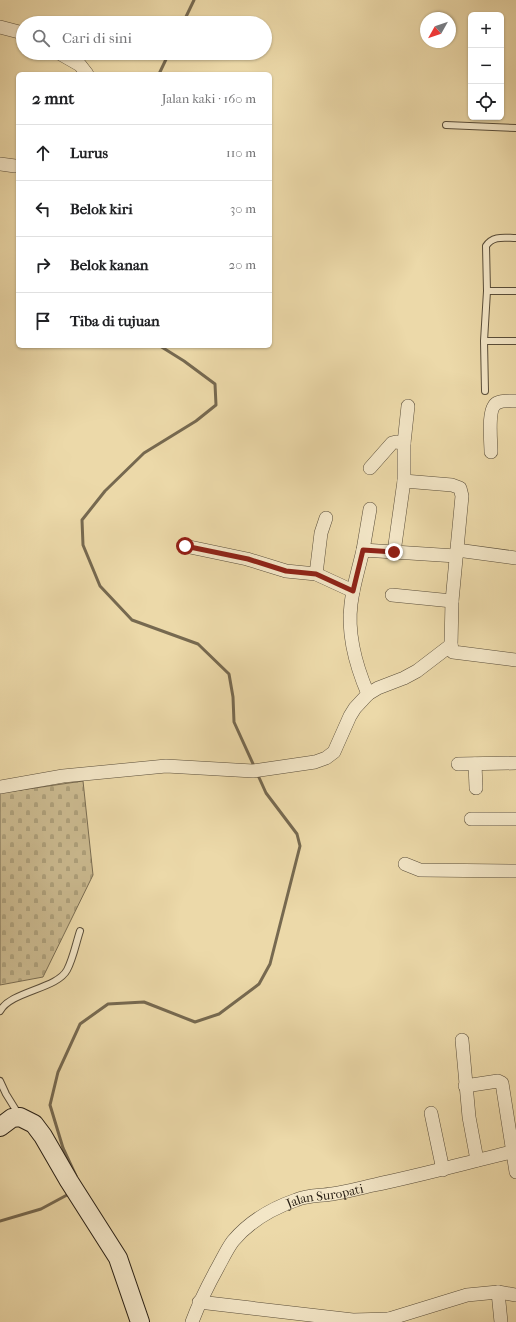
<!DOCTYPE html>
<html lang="id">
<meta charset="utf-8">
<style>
:root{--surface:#fff;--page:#f6f6f6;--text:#202124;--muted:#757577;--line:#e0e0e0}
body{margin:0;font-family:"IM FELL French Canon",serif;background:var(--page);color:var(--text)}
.controls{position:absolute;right:12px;top:12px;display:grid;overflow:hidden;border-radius:6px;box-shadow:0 1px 3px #0004}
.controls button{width:36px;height:36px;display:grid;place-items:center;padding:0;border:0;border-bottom:1px solid var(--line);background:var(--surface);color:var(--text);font:20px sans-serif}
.compass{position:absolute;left:420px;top:12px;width:36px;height:36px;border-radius:50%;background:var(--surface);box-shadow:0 1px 3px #0004;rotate:230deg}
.stop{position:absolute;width:12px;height:12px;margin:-9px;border:3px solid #8f2418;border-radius:50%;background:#fff}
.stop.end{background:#8f2418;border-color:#fff;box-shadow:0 1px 4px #0008}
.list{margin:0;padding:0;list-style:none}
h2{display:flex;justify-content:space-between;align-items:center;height:52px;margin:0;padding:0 16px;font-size:17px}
h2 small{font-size:13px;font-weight:400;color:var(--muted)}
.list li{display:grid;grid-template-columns:26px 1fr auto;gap:12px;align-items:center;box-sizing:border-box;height:56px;padding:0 16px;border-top:1px solid var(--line)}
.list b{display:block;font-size:15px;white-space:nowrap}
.list em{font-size:13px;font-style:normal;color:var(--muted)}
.icon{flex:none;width:22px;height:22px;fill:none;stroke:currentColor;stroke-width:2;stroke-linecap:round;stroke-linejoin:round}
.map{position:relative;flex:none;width:516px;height:1322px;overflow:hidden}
.search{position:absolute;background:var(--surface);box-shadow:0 1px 3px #0004;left:16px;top:16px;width:256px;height:44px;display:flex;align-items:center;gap:10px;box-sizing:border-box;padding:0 14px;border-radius:22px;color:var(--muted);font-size:15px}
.panel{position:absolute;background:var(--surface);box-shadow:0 1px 3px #0004;left:16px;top:72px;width:256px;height:276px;border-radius:6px}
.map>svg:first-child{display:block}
.cemetery{fill:url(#cemetery-stones);stroke:#7a6d52}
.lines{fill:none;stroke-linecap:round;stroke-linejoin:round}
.stream{stroke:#766950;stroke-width:3}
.lane-casing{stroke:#5a4e3a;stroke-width:8}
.street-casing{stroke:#5a4e3a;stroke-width:14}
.secondary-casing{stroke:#292015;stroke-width:20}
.lane{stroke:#f3e6c7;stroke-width:6}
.street{stroke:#f3e6c7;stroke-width:13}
.secondary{stroke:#f3e6c7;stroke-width:18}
.route{stroke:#8f2418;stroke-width:5}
.labels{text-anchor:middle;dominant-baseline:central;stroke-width:4;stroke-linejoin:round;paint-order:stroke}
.street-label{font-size:13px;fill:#292015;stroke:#f3e6c7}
</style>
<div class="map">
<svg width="516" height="1322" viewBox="0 0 516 1322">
<defs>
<pattern id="cemetery-stones" width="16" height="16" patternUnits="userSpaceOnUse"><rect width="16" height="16" fill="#cbba90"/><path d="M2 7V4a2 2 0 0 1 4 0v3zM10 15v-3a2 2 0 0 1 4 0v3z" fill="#aea07b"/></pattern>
</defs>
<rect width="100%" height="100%" fill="#ecd9a9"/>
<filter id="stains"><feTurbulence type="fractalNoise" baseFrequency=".005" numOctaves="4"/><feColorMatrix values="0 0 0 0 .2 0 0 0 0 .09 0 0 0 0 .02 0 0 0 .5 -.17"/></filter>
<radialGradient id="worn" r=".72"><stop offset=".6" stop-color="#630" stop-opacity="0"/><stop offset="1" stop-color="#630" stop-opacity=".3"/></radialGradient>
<!-- cemetery -->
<path class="cemetery" d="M83 781 93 875 43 977 0 985V793Z"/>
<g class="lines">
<!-- stream -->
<path class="stream" d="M183 23 194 0
M159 74 169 53
M160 346 184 361 215 384 216 405 196 421 144 453 105 491 82 520 83 545 100 586 132 620 198 644 229 674 233 697 234 722 254 766
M76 1176 63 1148 50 1105 58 1072 80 1024 108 1004 144 1002 195 1022 219 1014 259 984 270 964 300 846 297 834 266 793 257 773
M0 1221 41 1209 67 1195 70 1192"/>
<!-- lane casing -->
<g class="lane-casing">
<path id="lane" d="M446 125 516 128
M487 291H516
M484 341H516
M485 391 484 341 487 291 486 246C493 235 505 238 516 238
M0 1011C11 991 57 989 67 970 73 959 76 943 80 931
M0 1081 6 1094 19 1115"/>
</g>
<!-- street casing -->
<g class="street-casing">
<g id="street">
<path d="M0 27 23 33"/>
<path d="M59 53 80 65 87 74"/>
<path d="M0 164 15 166"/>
<path d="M491 452C491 442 487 408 497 403 502 400 510 401 516 401"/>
<path d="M370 468 392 443 396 442 404 443"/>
<path d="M404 481 452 485 460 488 462 496 452 601 451 645"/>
<path d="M185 546 247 559 286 571 316 574 353 591"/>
<path d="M363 550 370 509"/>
<path d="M457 550 516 558"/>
<path d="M394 552 404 481V443L408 406"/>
<path d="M316 574 321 533 326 518"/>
<path d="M392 595 452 601"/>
<path d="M368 694C356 666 347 635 351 604 353 586 359 568 363 550L456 556"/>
<path d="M458 764 516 763"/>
<path d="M475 764 476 788"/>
<path d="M0 787 63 776 166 766 253 771 315 762 326 758 334 752 350 716 355 708 368 694 378 688 404 678 417 671 451 645 453 652 516 660"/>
<path d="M471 819H516"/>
<path d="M405 864 420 870 516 871"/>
<path d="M462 1040 469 1117 477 1160"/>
<path d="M465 1086 498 1081 502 1083 516 1172"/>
<path d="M431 1113 443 1170"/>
<path d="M498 1292 501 1322"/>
<path d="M199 1302 353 1320 389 1319V1322"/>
<path d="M389 1319 467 1295 498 1292 516 1295"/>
<path id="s1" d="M192 1322C199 1303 208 1285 218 1267 223 1258 227 1249 233 1241 249 1222 273 1208 296 1200 308 1195 320 1196 332 1194 346 1192 360 1188 374 1185 422 1175 469 1162 516 1151"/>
</g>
</g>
<!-- secondary casing -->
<g class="secondary-casing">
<path id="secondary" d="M0 1127 12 1118 20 1117 34 1124 43 1136 69 1181 118 1258 140 1322"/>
</g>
<!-- lane -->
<use href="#lane" class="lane"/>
<!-- street -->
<use href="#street" class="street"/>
<!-- secondary -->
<use href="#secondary" class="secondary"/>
</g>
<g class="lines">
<!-- route -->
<path class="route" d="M185 546 248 559 286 571 316 574 353 591 363 550 394 552"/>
</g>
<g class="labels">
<!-- street labels -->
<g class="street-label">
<text stroke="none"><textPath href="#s1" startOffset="196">Jalan Suropati</textPath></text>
</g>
</g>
<rect width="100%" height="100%" filter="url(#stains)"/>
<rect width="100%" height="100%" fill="url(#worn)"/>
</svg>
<div class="controls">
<button>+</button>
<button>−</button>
<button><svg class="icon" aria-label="locate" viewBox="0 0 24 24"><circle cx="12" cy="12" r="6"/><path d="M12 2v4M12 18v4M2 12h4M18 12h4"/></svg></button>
</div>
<svg class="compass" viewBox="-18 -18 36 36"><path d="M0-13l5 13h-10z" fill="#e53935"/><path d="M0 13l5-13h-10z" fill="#757577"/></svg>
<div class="stop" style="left:185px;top:546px"></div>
<div class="stop end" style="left:394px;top:552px"></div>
<div class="search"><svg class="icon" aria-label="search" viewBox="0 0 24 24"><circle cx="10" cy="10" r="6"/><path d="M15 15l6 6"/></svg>Cari di sini</div>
<section class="panel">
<h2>2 mnt<small>Jalan kaki · 160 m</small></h2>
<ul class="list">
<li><svg class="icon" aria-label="ahead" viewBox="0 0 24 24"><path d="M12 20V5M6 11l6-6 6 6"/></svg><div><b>Lurus</b></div><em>110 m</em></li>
<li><svg class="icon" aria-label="left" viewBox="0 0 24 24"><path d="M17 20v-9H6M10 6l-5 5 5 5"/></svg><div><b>Belok kiri</b></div><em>30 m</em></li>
<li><svg class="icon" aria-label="right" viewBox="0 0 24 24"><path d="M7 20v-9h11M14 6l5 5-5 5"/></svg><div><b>Belok kanan</b></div><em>20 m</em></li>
<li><svg class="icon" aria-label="arrive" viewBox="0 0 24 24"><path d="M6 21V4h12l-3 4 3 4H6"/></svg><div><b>Tiba di tujuan</b></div></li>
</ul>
</section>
</div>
